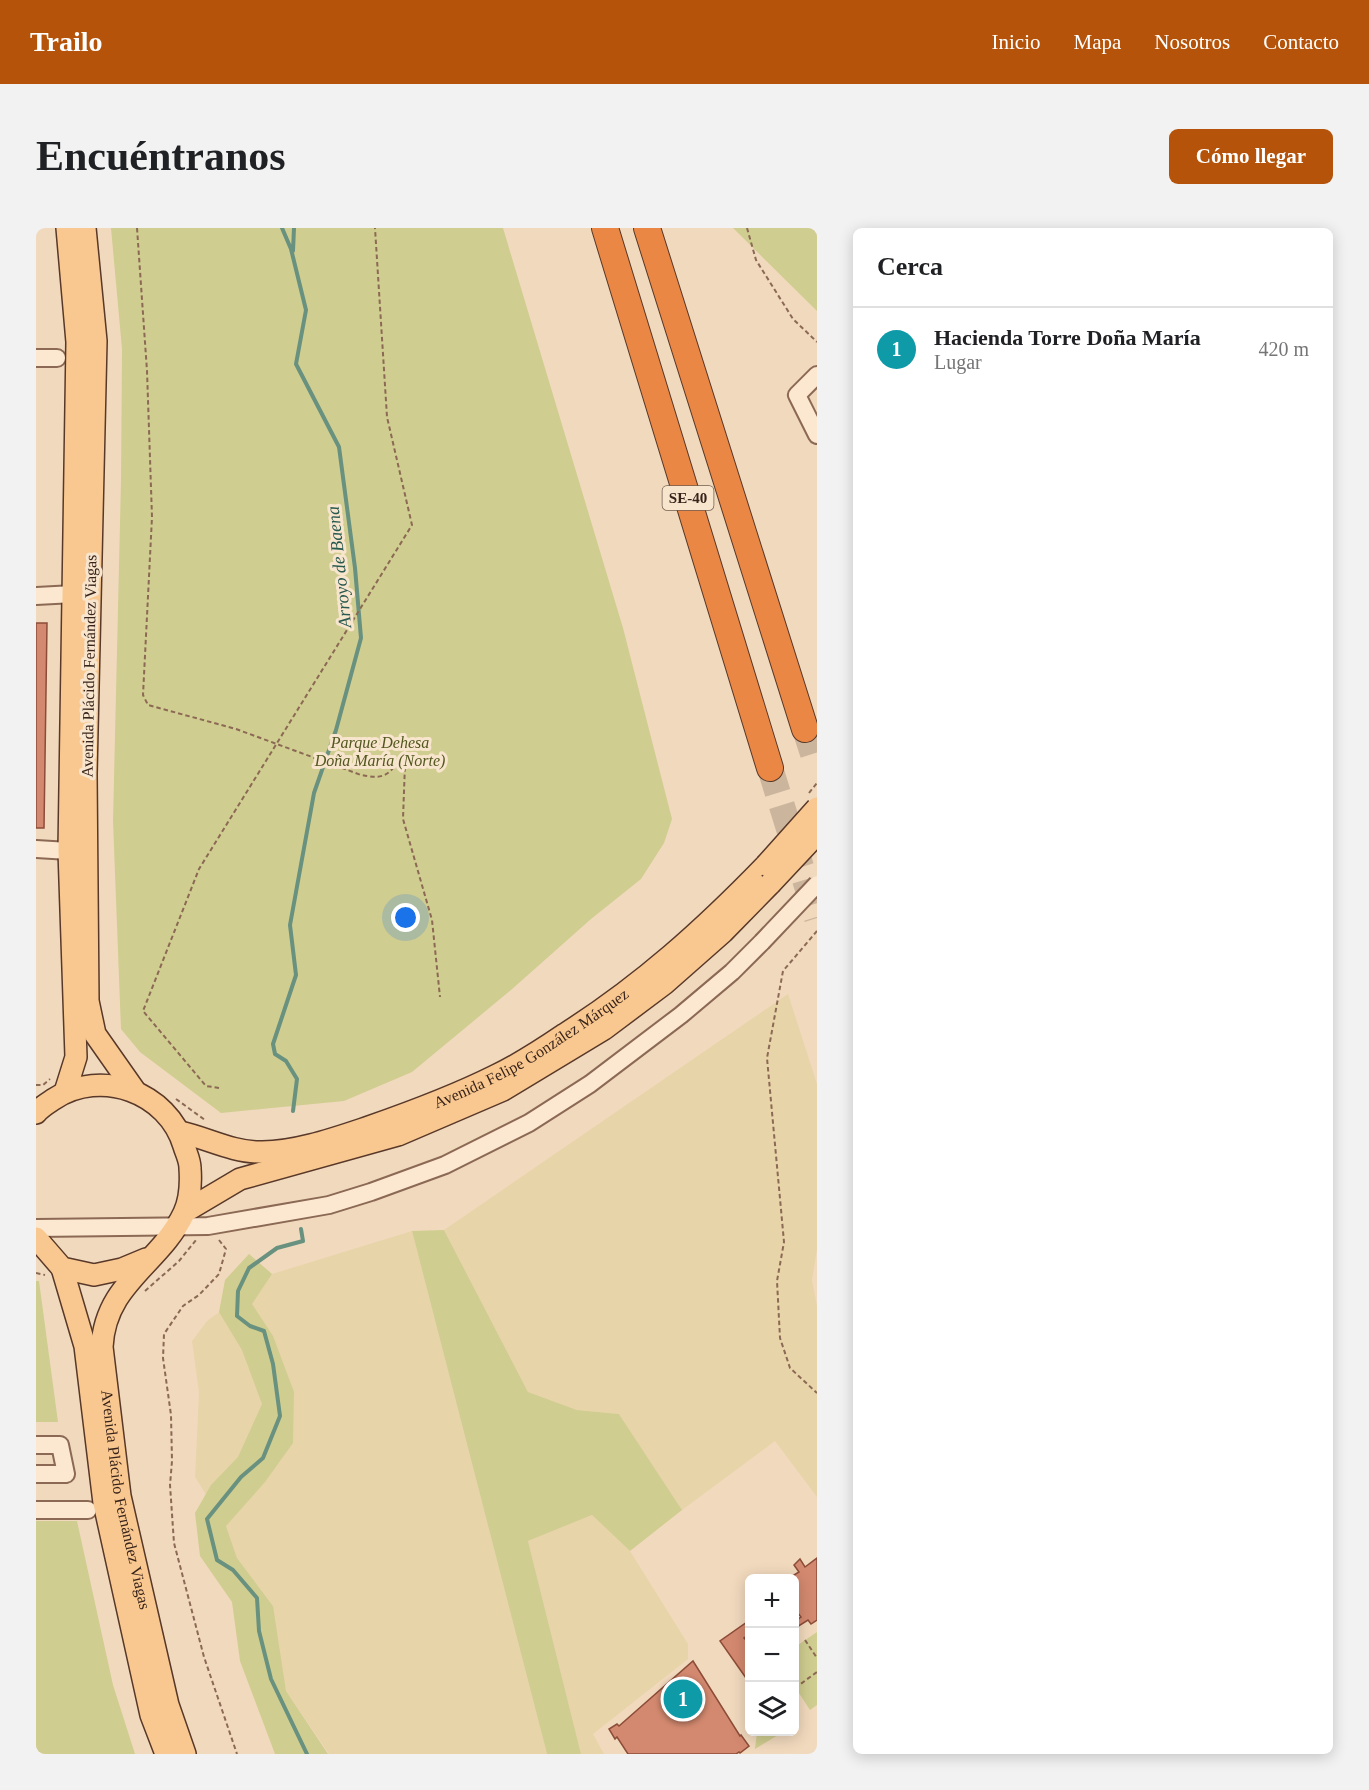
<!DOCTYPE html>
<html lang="es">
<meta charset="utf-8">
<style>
:root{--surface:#fff;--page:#f2f2f2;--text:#202124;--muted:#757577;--line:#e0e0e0;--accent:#b45309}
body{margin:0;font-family:Georgia,serif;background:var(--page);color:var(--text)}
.controls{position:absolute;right:18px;bottom:18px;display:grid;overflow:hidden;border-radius:9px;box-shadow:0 3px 15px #0003}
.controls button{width:54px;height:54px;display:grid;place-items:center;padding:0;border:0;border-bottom:2px solid var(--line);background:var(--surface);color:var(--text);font:30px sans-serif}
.you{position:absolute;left:370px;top:690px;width:21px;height:21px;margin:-15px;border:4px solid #fff;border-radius:50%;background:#1a73e8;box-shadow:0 0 0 9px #1a73e833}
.badge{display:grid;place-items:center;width:39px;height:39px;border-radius:50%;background:var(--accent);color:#fff;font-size:20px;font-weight:700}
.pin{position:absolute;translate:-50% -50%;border:3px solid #fff;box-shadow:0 2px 6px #0006}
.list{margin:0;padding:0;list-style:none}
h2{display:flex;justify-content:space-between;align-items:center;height:78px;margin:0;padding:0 24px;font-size:26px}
h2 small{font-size:20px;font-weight:400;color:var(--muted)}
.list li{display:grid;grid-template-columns:39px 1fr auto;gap:18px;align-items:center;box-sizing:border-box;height:84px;padding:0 24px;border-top:2px solid var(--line)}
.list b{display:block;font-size:22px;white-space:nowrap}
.list p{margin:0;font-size:20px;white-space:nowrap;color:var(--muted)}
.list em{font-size:20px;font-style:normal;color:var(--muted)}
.icon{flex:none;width:33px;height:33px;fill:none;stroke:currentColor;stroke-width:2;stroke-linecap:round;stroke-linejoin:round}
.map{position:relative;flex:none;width:781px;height:1526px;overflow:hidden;border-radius:9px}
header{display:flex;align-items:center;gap:36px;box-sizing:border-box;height:84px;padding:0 30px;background:var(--accent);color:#fff}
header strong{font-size:28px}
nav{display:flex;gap:33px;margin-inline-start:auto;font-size:21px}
.intro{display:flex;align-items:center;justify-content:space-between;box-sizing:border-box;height:144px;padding:0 36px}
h1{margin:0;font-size:42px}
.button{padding:15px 27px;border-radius:9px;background:var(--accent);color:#fff;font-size:21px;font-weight:700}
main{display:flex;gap:36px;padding:0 36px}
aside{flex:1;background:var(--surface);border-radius:9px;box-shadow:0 3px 15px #0003}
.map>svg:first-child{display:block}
.farmland{fill:#e8d4a9}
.green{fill:#d0cd90}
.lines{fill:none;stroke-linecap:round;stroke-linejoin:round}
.stream{stroke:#689180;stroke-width:4}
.building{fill:#d3896f;stroke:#8c4c38;stroke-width:1.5}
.highway-tunnel{stroke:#ccb59d;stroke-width:26;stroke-dasharray:26 13;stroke-linecap:butt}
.minor-casing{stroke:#8b6954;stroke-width:20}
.major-casing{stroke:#583829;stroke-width:24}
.highway-casing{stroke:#583829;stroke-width:28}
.path{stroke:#8b6954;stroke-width:2;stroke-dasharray:4.5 3;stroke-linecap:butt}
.minor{stroke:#fce8d0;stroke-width:16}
.major{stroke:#f9c890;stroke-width:21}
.highway{stroke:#ea8744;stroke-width:26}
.minor-bridge-casing{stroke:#8b6954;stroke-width:20;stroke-linecap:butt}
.major-bridge-casing{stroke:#583829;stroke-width:24;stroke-linecap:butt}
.minor-bridge{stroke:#fce8d0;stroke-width:16}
.major-bridge{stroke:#f9c890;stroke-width:21}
.labels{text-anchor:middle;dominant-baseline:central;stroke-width:6;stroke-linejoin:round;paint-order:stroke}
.shield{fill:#f8e5cd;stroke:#725e50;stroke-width:1.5}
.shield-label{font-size:15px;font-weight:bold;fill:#39241b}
.street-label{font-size:16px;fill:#39241b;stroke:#f8e5cd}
.park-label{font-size:16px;font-style:italic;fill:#52571f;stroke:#f8e5cd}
.water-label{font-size:18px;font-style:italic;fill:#285a4f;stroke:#f8e5cd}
</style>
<header>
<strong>Trailo</strong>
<nav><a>Inicio</a><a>Mapa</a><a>Nosotros</a><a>Contacto</a></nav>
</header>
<div class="intro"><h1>Encuéntranos</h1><a class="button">Cómo llegar</a></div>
<main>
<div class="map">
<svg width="781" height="1526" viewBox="0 0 781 1526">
<rect width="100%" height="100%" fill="#f1d9bd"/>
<!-- farmland -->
<path class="farmland" d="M752 766 781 856V1021L776 1052 781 1078V1269L739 1213 646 1282 583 1186 541 1182 492 1164 408 1002Z
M376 1003 511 1526H293L250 1463 236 1421 237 1378 201 1330 190 1298 159 1249 163 1165 156 1113 171 1093 236 1046Z
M556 1287 594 1323 652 1416V1431L557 1506 568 1526H545L492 1313Z"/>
<!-- green -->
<path class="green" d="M75 0H467L587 400 636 591 628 615 605 651 555 691 475 762 376 844 308 873 185 885 104 824 85 801 77 593 85 253 86 121Z
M697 0H781V83Z
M408 1002 492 1164 541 1182 583 1186 646 1282 594 1323 556 1287 492 1313 545 1526H511L376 1003Z
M213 1026 236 1046 216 1076 237 1108 258 1164 257 1215 229 1254 190 1298 201 1330 237 1378 250 1463 292 1526H239L204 1433 196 1374 164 1328 159 1285 175 1257 202 1229 226 1176 206 1122 183 1084 189 1052Z
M0 1053H3L22 1194H0Z
M0 1293H41L77 1457 99 1526H0Z
M781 1404V1477L774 1482 759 1459V1419Z
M721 1504H747L719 1521Z"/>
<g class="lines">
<!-- stream -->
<path class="stream" d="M246 0 255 21 270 82 260 136 303 219 319 340 325 410 300 502 278 565 254 697 260 747 237 816 239 826 250 833 261 851 257 883
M257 23 258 0
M265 1001 267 1013 241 1020 213 1040 202 1063 201 1088 214 1098 228 1103 237 1136 244 1188 227 1230 205 1249 171 1291 181 1332 197 1342 221 1370 223 1403 235 1451 271 1526"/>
</g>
<!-- building -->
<path class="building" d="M0 395H11L8 600H0Z
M781 1330V1392L775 1396 772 1392 758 1401V1394L765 1389 758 1380V1350H753L763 1344 758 1337 764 1331 769 1339Z
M714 1392V1406L708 1410 714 1417V1448L710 1450 684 1413Z
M657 1433 704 1508 705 1507 713 1518 704 1525 703 1524 700 1526H592L581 1509 579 1511 573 1501 581 1496 583 1498Z"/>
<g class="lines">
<!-- highway-tunnel -->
<path class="highway-tunnel" d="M769 501 781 538
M734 540 781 690"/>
<!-- minor casing -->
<g class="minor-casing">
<path id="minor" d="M0 130H21
M781 147 761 167 781 207
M0 368 38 366
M0 621 33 623
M0 1000 172 998 293 977 335 964 409 937 493 895 554 856 645 787 696 744 726 714
M0 1217H24L30 1246H0
M0 1282H52"/>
</g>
<!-- major casing -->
<g class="major-casing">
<g id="major">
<path d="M49 0 60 113 50 546 52 773 59 806 99 863"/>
<path d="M29 864 40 829 33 623 41 114 31 0"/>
<path id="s1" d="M0 885C5 879 12 875 18 871 65 840 132 864 148 918 150 925 154 932 154 940 155 954 154 972 148 985 124 1036 69 1055 66 1119L84 1268 132 1477 149 1526"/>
<path id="s2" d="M144 904C171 910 196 924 223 924 258 925 300 910 333 899 376 884 419 868 459 848 484 836 507 821 529 806 606 757 667 702 730 637"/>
<path d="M150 983 204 951 362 907 467 862 568 801 628 756 687 704 734 656"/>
<path d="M0 1010 26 1040 58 1047 86 1041 110 1031"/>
<path d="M26 1040 49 1118 68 1275 115 1487 130 1526"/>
</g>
</g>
<!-- highway casing -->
<g class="highway-casing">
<path id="highway" d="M569 0 734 540
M611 0 769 501"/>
</g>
<!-- path -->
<path class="path" d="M101 0 111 143 116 289 107 467 112 477 200 501 325 547C343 550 350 551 362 534L366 533 369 536 367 591 396 692 404 769
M711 0 720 32 757 91 781 114
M773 565 781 555
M781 703 747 743 731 830 748 1014 741 1053 744 1110 754 1140 781 1165
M0 857H7L14 851
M183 860 170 858 107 783 163 641 376 297 351 189 339 0
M140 871 169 892
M183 1012 190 1021 183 1046 163 1067 147 1078 128 1106 127 1130 135 1187 136 1233 134 1257 138 1315 168 1429 201 1526
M0 1045 9 1047
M109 1063 143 1033 160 1012
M769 1412 781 1430
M759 1460 781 1444"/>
<!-- minor -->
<use href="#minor" class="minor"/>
<!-- major -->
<use href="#major" class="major"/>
<!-- highway -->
<use href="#highway" class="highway"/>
<!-- minor-bridge casing -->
<g class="minor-bridge-casing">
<path id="minor-bridge" d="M726 714 781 656"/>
</g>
<!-- major-bridge casing -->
<g class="major-bridge-casing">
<path id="major-bridge" d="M730 637 781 580
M734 656 781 606"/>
</g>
<!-- minor-bridge -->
<use href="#minor-bridge" class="minor-bridge"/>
<!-- major-bridge -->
<use href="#major-bridge" class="major-bridge"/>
</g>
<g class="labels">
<!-- shield labels -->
<rect class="shield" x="626.5" y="258" width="51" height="24" rx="4.5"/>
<g class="shield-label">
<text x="652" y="270">SE-40</text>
</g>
<!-- street labels -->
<g class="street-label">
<text transform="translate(53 438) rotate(-89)">Avenida Plácido Fernández Viagas</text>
<text stroke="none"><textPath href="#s2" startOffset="376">Avenida Felipe González Márquez</textPath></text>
<text stroke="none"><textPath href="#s1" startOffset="566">Avenida Plácido Fernández Viagas</textPath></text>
</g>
<!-- park labels -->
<g class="park-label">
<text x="344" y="514">Parque Dehesa<tspan x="344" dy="18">Doña María (Norte)</tspan></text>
</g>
<!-- water labels -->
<g class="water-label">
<text transform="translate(303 339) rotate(-96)">Arroyo de Baena</text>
</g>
</g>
</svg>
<div class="controls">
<button>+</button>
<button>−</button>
<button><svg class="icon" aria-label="layers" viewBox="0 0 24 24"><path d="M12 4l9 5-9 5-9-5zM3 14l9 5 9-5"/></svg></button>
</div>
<div class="you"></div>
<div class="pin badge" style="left:647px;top:1471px;background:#0f9aa8">1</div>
</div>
<aside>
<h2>Cerca<small></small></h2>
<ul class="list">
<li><span class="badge" style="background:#0f9aa8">1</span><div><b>Hacienda Torre Doña María</b><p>Lugar</p></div><em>420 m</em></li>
</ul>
</aside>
</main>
